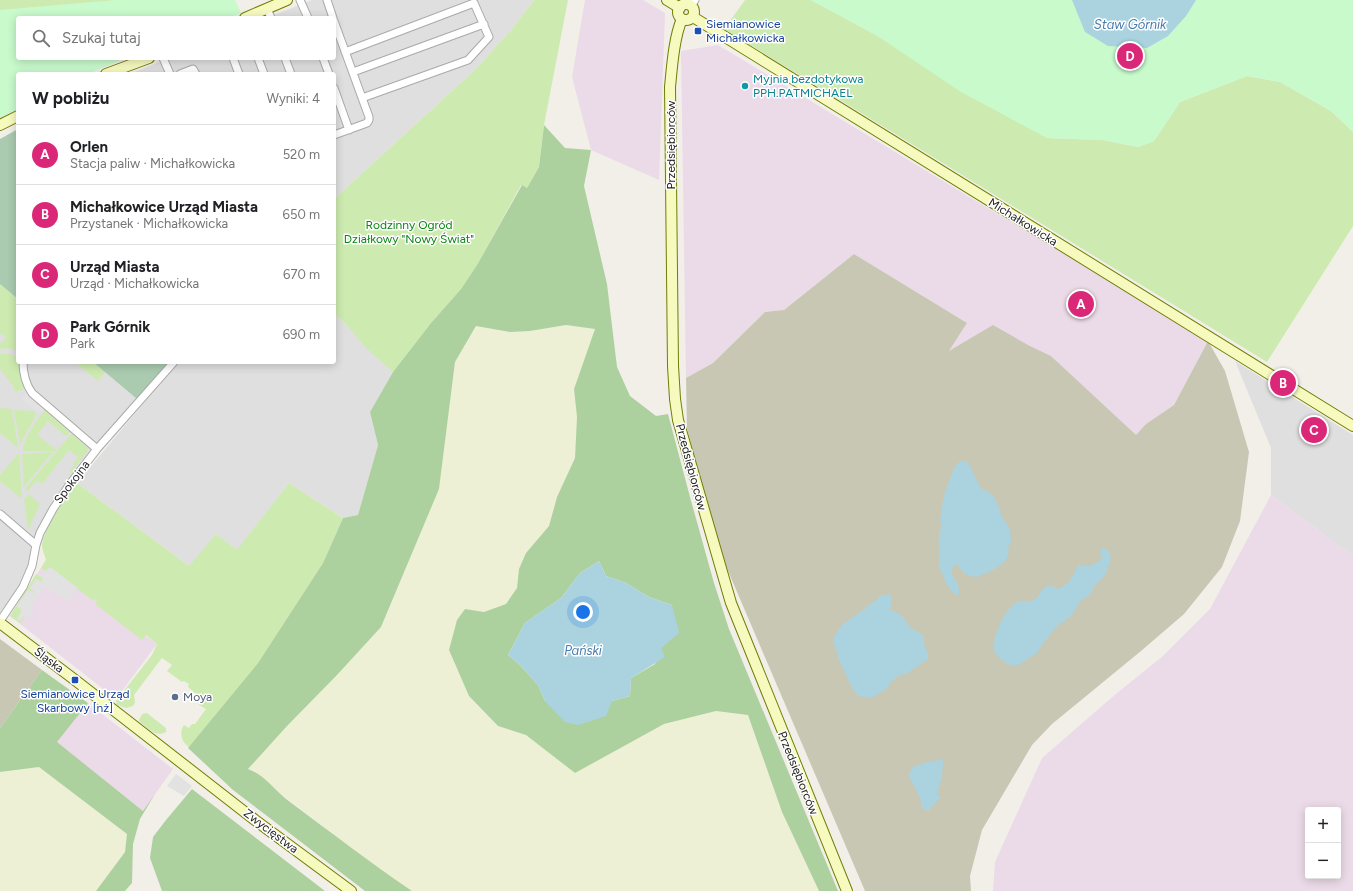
<!DOCTYPE html>
<html lang="pl">
<meta charset="utf-8">
<style>
:root{--surface:#fff;--page:#f6f6f6;--text:#202124;--muted:#757577;--line:#e0e0e0;--accent:#db2777}
body{margin:0;font-family:Figtree,sans-serif;background:var(--page);color:var(--text)}
.controls{position:absolute;right:12px;bottom:12px;display:grid;overflow:hidden;border-radius:4px;box-shadow:0 2px 10px #0003}
.controls button{width:36px;height:36px;display:grid;place-items:center;padding:0;border:0;border-bottom:1px solid var(--line);background:var(--surface);color:var(--text);font:20px sans-serif}
.you{position:absolute;left:583px;top:612px;width:14px;height:14px;margin:-10px;border:3px solid #fff;border-radius:50%;background:#1a73e8;box-shadow:0 0 0 6px #1a73e833}
.badge{display:grid;place-items:center;width:26px;height:26px;border-radius:50%;background:var(--accent);color:#fff;font-size:13px;font-weight:700}
.pin{position:absolute;translate:-50% -50%;border:2px solid #fff;box-shadow:0 1px 4px #0006}
.list{margin:0;padding:0;list-style:none}
h2{display:flex;justify-content:space-between;align-items:center;height:52px;margin:0;padding:0 16px;font-size:17px}
h2 small{font-size:13px;font-weight:400;color:var(--muted)}
.list li{display:grid;grid-template-columns:26px 1fr auto;gap:12px;align-items:center;box-sizing:border-box;height:60px;padding:0 16px;border-top:1px solid var(--line)}
.list b{display:block;font-size:15px;white-space:nowrap}
.list p{margin:0;font-size:13px;white-space:nowrap;color:var(--muted)}
.list em{font-size:13px;font-style:normal;color:var(--muted)}
.icon{flex:none;width:22px;height:22px;fill:none;stroke:currentColor;stroke-width:2;stroke-linecap:round;stroke-linejoin:round}
.map{position:relative;flex:none;width:1353px;height:891px;overflow:hidden}
.search{position:absolute;background:var(--surface);box-shadow:0 2px 10px #0003;left:16px;top:16px;width:320px;height:44px;display:flex;align-items:center;gap:10px;box-sizing:border-box;padding:0 14px;border-radius:4px;color:var(--muted);font-size:15px}
.panel{position:absolute;background:var(--surface);box-shadow:0 2px 10px #0003;left:16px;top:72px;width:320px;height:292px;border-radius:4px}
.map>svg:first-child{display:block}
.residential{fill:#e0dfdf}
.industrial{fill:#ebdbe8;fill-rule:evenodd}
.construction{fill:#c7c7b4}
.farmland{fill:#eef0d5}
.grass{fill:#cdebb0}
.forest{fill:#add19e;fill-rule:evenodd}
.cemetery{fill:#aacbaf}
.park{fill:#c8facc}
.parking{fill:#e2e2e2}
.water{fill:#aad3df}
.lines{fill:none;stroke-linecap:round;stroke-linejoin:round}
.street-casing{stroke:#a9a9a9;stroke-width:9}
.secondary-casing{stroke:#707d05;stroke-width:12}
.street{stroke:#fff;stroke-width:7}
.secondary{stroke:#f7fabf;stroke-width:10}
.transit-dot{fill:#1a4fb4;stroke:#fff;stroke-width:1.5}
.culture-dot{fill:#0f9aa8;stroke:#fff;stroke-width:1.5}
.service-dot{fill:#5c6f8a;stroke:#fff;stroke-width:1.5}
.labels{text-anchor:middle;dominant-baseline:central;stroke-width:3;stroke-linejoin:round;paint-order:stroke}
.transit-label{font-size:12px;fill:#164399;stroke:#fff;text-anchor:start}
.culture-label{font-size:12px;fill:#0d838f;stroke:#fff;text-anchor:start}
.street-label{font-size:12px;fill:#222;stroke:#fff}
.park-label{font-size:12px;fill:#0c8416;stroke:#fff}
.service-label{font-size:12px;fill:#4e5e75;stroke:#fff;text-anchor:start}
.water-label{font-size:13px;font-style:italic;fill:#4a7aab;stroke:#fff}
</style>
<div class="map">
<svg width="1353" height="891" viewBox="0 0 1353 891">
<rect width="100%" height="100%" fill="#f2efe9"/>
<!-- residential -->
<path class="residential" d="M312 0H534L511 30 476 69 334 199V74H130L169 58H334V18H266Z
M0 284 18 299V362H93L137 399 88 454 55 497 40 526 27 573 20 586 0 612Z
M334 314 345 323 393 372 370 412 378 445 358 515 343 518 289 483 237 551 189 566 77 483 138 410 180 362H334Z
M1235 361 1353 435V556L1271 495V448Z"/>
<!-- industrial -->
<path class="industrial" d="M585 0H643L665 13 659 180 591 150 572 77Z
M718 45 1208 341 1174 405 1146 424 1136 436 1051 356 1028 345 949 351 967 323 854 254 784 310 765 312 713 363 686 378 681 51Z
M1271 495 1353 556V891H993L995 862 1042 758 1117 693 1163 656 1210 609ZM1308 810H1338V876H1308Z
M46 560 157 644 116 699 10 616Z
M88 703 173 769 143 811 56 742Z"/>
<!-- construction -->
<path class="construction" d="M854 254 967 323 949 351 993 325 1028 345 1051 356 1136 435 1146 424 1174 405 1208 341 1225 371 1249 452 1240 521 1222 567 1184 614 1141 651 1052 724 1032 745 982 830 970 876 971 891H865L717 545 687 428 686 378 713 363 765 312 784 310Z
M0 639 42 670 0 728Z"/>
<!-- farmland -->
<path class="farmland" d="M566 325 595 329 574 389 577 417 575 458 557 497 549 526 526 553 519 569 517 588 506 604 484 612 469 696 498 726 526 735 575 772 664 724 716 711 748 715 782 812 819 891H412L375 866 276 790 255 771 248 769 287 726 337 675 381 627 439 489 455 362 477 326 510 332 530 331Z
M39 767 127 834 125 852 96 891H0V772Z"/>
<!-- grass -->
<path class="grass" d="M0 0H198L114 18 0 14Z
M534 0H568L544 125 539 167 527 188 521 185 477 265 461 289 431 323 393 372 366 348 345 323 334 314V199L476 69 511 30Z
M745 0H811L876 35 1047 138 1103 140 1138 147 1154 141 1180 102 1247 76 1280 82 1331 111 1353 132V226L1267 362 724 29Z
M0 284 18 299V351L7 348 0 349V344L6 337 0 333Z
M0 354H10L18 358 24 388 15 393 14 387 0 369Z
M75 362H93L105 372 98 381Z
M1 408 12 409 18 448 0 433V409Z
M14 410 33 411 36 413 34 419 20 444Z
M45 410 70 432 66 436 48 421 37 435 55 449 59 444H60L55 451H23C23 439 37 419 45 410Z
M72 433 87 447 88 450 87 452 71 473 69 471 75 464 73 463 78 457 69 450 42 484 37 480 28 491 25 489Z
M53 452 24 487 22 454Z
M18 454H19L22 499 0 481V475Z
M77 483 189 566 216 534 237 550 289 483 343 518 323 563 258 663 189 747C181 742 179 732 184 725L189 728 192 724H195L206 709 199 705 197 695 188 687 189 684 184 681 182 682 167 671 172 665 162 658 134 695 135 703 133 706 126 708 117 705 116 701 152 655 157 644 146 635 142 640 95 604 97 601 95 599 93 601 50 567 45 571 41 568 46 560C45 556 42 550 42 545 45 524 65 499 77 483Z
M29 494 40 504 28 530 24 500Z
M36 574 43 578 41 582 36 579 30 588 34 592 33 593 28 590 17 606 23 610 17 618 20 621 23 617 24 619 20 623 10 616Z
M147 713 166 728V732C156 738 148 728 140 722L139 720 142 714Z"/>
<!-- forest -->
<path class="forest" d="M544 125 565 148 591 150 584 186 607 284 617 367 630 396 656 416 668 414 690 497 714 583 729 629 838 891H819L782 812 748 715 716 711 664 724 575 773 526 735 498 726 469 696 449 650 457 620 465 609 484 612 506 604 517 588 519 569 526 553 549 526 557 497 575 458 577 417 574 389 595 329 566 325 530 331 510 332 476 326 455 362 439 489 381 627 337 675 287 726 248 769C263 774 274 789 286 799 328 830 369 862 412 891H365L233 790 188 748 258 663 323 563 343 518 358 515 378 445 370 412 393 372 431 323 461 289 477 265 522 185 527 188 539 167ZM599 561 606 576 626 583 649 597 672 605 661 648 655 664 631 678 630 696 612 701H545L538 685 519 664 508 655 525 623 561 598 580 573Z
M42 670 88 703 57 742 143 811 155 794 140 819 133 844 132 883 125 891H96L125 852 127 834 39 767 0 772V728Z
M192 789 325 891H162L150 858 153 837 166 820Z"/>
<!-- cemetery -->
<path class="cemetery" d="M18 129V299L0 284V139Z
M93 362H170L137 399Z"/>
<!-- park -->
<path class="park" d="M116 0H235L241 13 228 18H18V58H126L87 74H18V109L0 118V10Z
M811 0H1353V132L1331 111 1280 82 1247 76 1180 102 1154 141 1138 147 1103 140 1047 138 961 92 876 35Z"/>
<!-- parking -->
<path class="parking" d="M27 392 45 407 39 414 21 399Z
M50 567 78 588 68 602 45 586 30 607 35 611 29 619 24 615 20 621 17 619 22 610 17 607 28 590 33 593 34 592 30 588 36 579 41 582 44 578 42 577Z
M176 774 192 786 184 796 167 786Z"/>
<!-- water -->
<path class="water" d="M1072 0H1196L1186 16 1168 36 1147 48 1108 46 1085 32Z
M962 461 967 462C972 469 975 477 979 485 982 491 987 490 991 494 997 499 1000 511 1002 518 1010 524 1011 534 1011 543L1008 546C1013 564 989 572 976 577L964 574 957 564 954 565 951 574C956 580 960 586 959 594L955 595 947 585 939 566V532L942 526 940 519 944 496 954 468 958 463Z
M1103 547 1109 552 1111 559 1104 577 1096 584 1090 594 1079 603 1075 610 1070 617 1057 626 1042 645 1037 653 1020 664 1012 666 1006 663 1005 661 1001 660C999 657 995 653 994 650 992 637 1005 609 1016 603 1021 599 1028 603 1034 600 1044 594 1040 580 1059 589 1064 586 1069 583 1072 577 1075 573 1075 569 1079 565 1087 568 1096 564 1102 559L1100 551Z
M599 561 606 576 626 583 649 597 672 605 679 633 661 648 665 657 631 678 630 696 612 701 606 716 578 725 565 722 545 701 538 685 519 664 508 655 525 623 561 598 580 573Z
M889 594C893 599 893 604 889 609L902 616 911 628 924 636V645L928 653V659L906 674 900 675 892 681 885 690 871 698 863 697 857 695 853 690 839 660 833 640 835 635 842 625 867 607C870 602 877 602 880 596Z
M937 759 943 760 942 776 937 795 941 797 928 811 922 808 920 797 910 779 909 773 913 767 927 762H935Z"/>
<g class="lines">
<!-- street casing -->
<g class="street-casing">
<path id="street" d="M300 0 308 18
M327 0 333 18
M691 6 695 0
M267 8 271 18
M334 21 369 117V120L367 123 334 135
M345 52 474 3 489 37 468 60 362 98
M163 58 170 74
M233 58 239 74
M258 58 264 74
M285 58 291 74
M323 58 329 74
M353 72 484 24
M180 74 193 69 196 74
M334 88 349 130
M23 362C23 374 25 383 32 393L97 449
M0 514 36 545
M0 621 23 587 32 566 36 545 40 533 53 509 70 484 97 449 174 362"/>
</g>
<!-- secondary casing -->
<g class="secondary-casing">
<path id="secondary" d="M667 0 680 8
M678 12a8 8 0 1 1 16 0a8 8 0 1 1-16 0Z
M693 17 1353 426
M245 18 287 0
M682 19C674 37 672 67 670 87L673 366 675 399 678 420 731 603 847 891
M106 74 149 58
M0 125 18 116
M0 623 75 680 255 820 351 891"/>
</g>
<!-- street -->
<use href="#street" class="street"/>
<!-- secondary -->
<use href="#secondary" class="secondary"/>
</g>
<!-- markers -->
<g class="transit-dot">
<rect x="694" y="27" width="8" height="8" rx="2"/>
<rect x="71" y="676" width="8" height="8" rx="2"/>
</g>
<circle class="culture-dot" cx="745" cy="86" r="4"/>
<circle class="service-dot" cx="175" cy="697" r="4"/>
<g class="labels">
<!-- transit labels -->
<g class="transit-label">
<text x="706" y="24">Siemianowice<tspan x="706" dy="14">Michałkowicka</tspan></text>
<text x="75" y="694" text-anchor="middle">Siemianowice Urząd<tspan x="75" dy="14">Skarbowy [nż]</tspan></text>
</g>
<!-- culture labels -->
<g class="culture-label">
<text x="753" y="79">Myjnia bezdotykowa<tspan x="753" dy="14">PPH.PATMICHAEL</tspan></text>
</g>
<!-- street labels -->
<g class="street-label">
<text transform="translate(671 145) rotate(-90)">Przedsiębiorców</text>
<text transform="translate(1023 222) rotate(32)">Michałkowicka</text>
<text transform="translate(691 467) rotate(75)">Przedsiębiorców</text>
<text transform="translate(72 482) rotate(-53)">Spokojna</text>
<text transform="translate(49 660) rotate(37)">Śląska</text>
<text transform="translate(798 773) rotate(68)">Przedsiębiorców</text>
<text transform="translate(271 831) rotate(37)">Zwycięstwa</text>
</g>
<!-- park labels -->
<g class="park-label">
<text x="409" y="225">Rodzinny Ogród<tspan x="409" dy="14">Działkowy "Nowy Świat"</tspan></text>
</g>
<!-- service labels -->
<g class="service-label">
<text x="183" y="697">Moya</text>
</g>
<!-- water labels -->
<g class="water-label">
<text x="1130" y="24">Staw Górnik</text>
<text x="583" y="650">Pański</text>
</g>
</g>
</svg>
<div class="controls">
<button>+</button>
<button>−</button>
</div>
<div class="you"></div>
<div class="pin badge" style="left:1081px;top:304px">A</div>
<div class="pin badge" style="left:1283px;top:383px">B</div>
<div class="pin badge" style="left:1314px;top:430px">C</div>
<div class="pin badge" style="left:1130px;top:56px">D</div>
<div class="search"><svg class="icon" aria-label="search" viewBox="0 0 24 24"><circle cx="10" cy="10" r="6"/><path d="M15 15l6 6"/></svg>Szukaj tutaj</div>
<section class="panel">
<h2>W pobliżu<small>Wyniki: 4</small></h2>
<ul class="list">
<li><span class="badge">A</span><div><b>Orlen</b><p>Stacja paliw · Michałkowicka</p></div><em>520 m</em></li>
<li><span class="badge">B</span><div><b>Michałkowice Urząd Miasta</b><p>Przystanek · Michałkowicka</p></div><em>650 m</em></li>
<li><span class="badge">C</span><div><b>Urząd Miasta</b><p>Urząd · Michałkowicka</p></div><em>670 m</em></li>
<li><span class="badge">D</span><div><b>Park Górnik</b><p>Park</p></div><em>690 m</em></li>
</ul>
</section>
</div>
